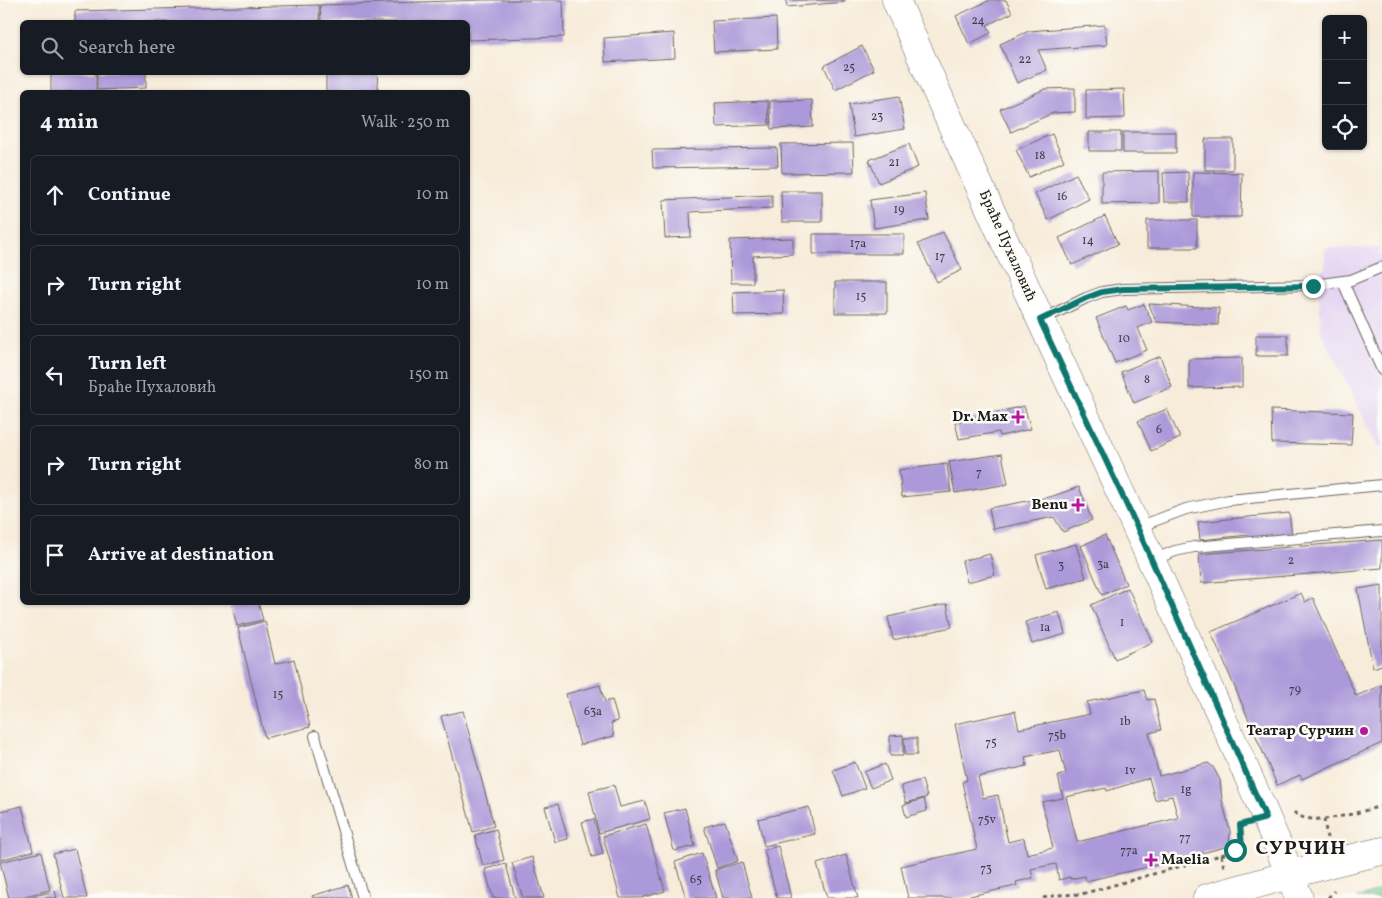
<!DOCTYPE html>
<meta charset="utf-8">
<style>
:root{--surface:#171b24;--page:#242831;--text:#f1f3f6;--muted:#9ea1a6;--line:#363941}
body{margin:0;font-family:Vollkorn,serif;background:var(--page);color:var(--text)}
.controls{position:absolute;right:15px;top:15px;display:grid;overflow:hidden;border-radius:8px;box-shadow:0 1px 4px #0004}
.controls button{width:45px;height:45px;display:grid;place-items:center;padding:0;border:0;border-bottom:1px solid var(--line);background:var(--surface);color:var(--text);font:25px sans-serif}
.stop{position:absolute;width:15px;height:15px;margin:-11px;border:4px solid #0f766e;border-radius:50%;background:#fff}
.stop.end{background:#0f766e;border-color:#fff;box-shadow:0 1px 5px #0008}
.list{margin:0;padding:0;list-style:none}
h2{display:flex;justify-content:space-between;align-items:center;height:65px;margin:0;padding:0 20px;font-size:21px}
h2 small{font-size:16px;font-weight:400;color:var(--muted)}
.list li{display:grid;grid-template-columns:32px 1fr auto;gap:15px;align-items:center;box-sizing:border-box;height:80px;margin:0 10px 10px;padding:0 10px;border:1px solid var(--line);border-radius:8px}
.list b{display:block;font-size:19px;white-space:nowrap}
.list p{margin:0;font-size:16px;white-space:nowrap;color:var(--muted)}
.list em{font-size:16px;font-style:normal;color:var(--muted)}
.icon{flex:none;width:28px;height:28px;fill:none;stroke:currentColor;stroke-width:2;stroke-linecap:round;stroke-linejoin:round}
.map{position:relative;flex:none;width:1382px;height:898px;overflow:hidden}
.search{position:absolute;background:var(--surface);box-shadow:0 1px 4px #0004;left:20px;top:20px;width:450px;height:55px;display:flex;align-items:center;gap:12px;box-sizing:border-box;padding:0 18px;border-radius:8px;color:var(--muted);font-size:19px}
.panel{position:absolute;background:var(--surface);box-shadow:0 1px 4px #0004;left:20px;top:90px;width:450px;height:515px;border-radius:8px}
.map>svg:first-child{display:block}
.built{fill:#e4d3f2}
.green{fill:#7cd59b;stroke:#4c785c}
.building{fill:#ac99d9;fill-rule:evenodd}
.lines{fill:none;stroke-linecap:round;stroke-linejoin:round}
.lane-casing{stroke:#69655e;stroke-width:12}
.secondary-casing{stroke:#69655e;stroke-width:29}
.path{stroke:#69655e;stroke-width:3;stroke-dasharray:4 4;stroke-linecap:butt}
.lane{stroke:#fff;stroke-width:10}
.secondary{stroke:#fff;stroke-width:28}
.route{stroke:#0f766e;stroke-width:6}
.poi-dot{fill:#b5179e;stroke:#fdfcf7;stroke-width:2}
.labels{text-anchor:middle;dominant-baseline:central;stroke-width:5;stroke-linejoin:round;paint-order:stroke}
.number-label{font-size:12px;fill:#403b4b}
.street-label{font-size:15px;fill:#1c1c1c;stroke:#fdfcf7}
.poi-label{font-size:15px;font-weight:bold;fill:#1c1c1c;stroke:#fdfcf7;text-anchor:end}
.district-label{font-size:20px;font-weight:bold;letter-spacing:1px;fill:#1c1c1c;stroke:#fdfcf7}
</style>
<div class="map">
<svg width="1382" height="898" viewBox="0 0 1382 898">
<rect width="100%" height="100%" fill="#fdfcf7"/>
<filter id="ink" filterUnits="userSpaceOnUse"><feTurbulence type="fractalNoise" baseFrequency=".02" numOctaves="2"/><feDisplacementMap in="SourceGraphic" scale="10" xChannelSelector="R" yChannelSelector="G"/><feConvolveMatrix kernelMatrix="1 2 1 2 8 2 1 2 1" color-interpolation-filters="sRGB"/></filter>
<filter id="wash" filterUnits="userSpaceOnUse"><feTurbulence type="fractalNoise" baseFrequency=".0096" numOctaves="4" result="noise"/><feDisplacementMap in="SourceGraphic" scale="20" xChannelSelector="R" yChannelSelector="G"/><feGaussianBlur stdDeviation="1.12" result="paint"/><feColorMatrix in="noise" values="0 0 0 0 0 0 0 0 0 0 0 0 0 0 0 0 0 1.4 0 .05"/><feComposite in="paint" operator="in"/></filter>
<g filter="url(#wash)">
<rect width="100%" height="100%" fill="#f7ecda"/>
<!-- built -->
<path class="built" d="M1325 248H1379V256L1382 255V446H1378L1321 332 1318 275 1325 268Z"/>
<!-- green -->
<path class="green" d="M1382 890V898H1357Z"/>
<g id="blocks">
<!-- building -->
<path class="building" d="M484 0H563L564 37 468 40V22H321L320 5Z
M786 0H845V2L787 7Z
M990 0H1006L1012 13 987 25 991 33 969 44 956 16Z
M319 5V22H75V11Z
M776 18 777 49 714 52 712 21Z
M1105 25 1107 45 1038 50 1047 70 1017 83 1000 44 1029 31Z
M674 33 675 58 605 62 604 38Z
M862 46 874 70 835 90 824 66Z
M51 72H96V91L51 92Z
M97 72H146V88L97 90Z
M326 72H377L378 92H326Z
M1075 88V112L1053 113 1011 132 1000 109 1045 89Z
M1124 89 1125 118 1086 119V90Z
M899 96 905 129 854 137 849 104Z
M812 100 813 127 771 129 770 101Z
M768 101 769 125 716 127 715 103Z
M1089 132H1121V151H1089Z
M1123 132H1176V153H1123Z
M1052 134 1064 161 1029 177 1016 150Z
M1205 139H1233V170H1205Z
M853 143 854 172 782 173 781 144Z
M909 144 918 167 879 183 869 160Z
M777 148 778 166 653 168 652 150Z
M1159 171V203L1102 204V172Z
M1188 172 1189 202H1164L1163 173Z
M1193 172 1242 173 1241 217H1193Z
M1076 174 1089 199 1048 220 1035 194Z
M781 191H822V222H782Z
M925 193 929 220 874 228 870 200Z
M772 195V208L690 212 691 237 665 238 663 200Z
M1105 216 1118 244 1072 265 1059 238Z
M1147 220H1197V248H1147Z
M943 232 962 270 937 282 918 244Z
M813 234H904V254H813Z
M793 238V254L753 256V283H731L730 240Z
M835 282H887V313H835Z
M783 290 784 314 734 315 733 292Z
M1144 304 1152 322 1138 328 1147 350 1115 363 1096 318 1126 306 1128 310Z
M1149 304 1219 308 1218 325 1156 322Z
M1256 335H1288V356H1256Z
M1160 356 1172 387 1134 403 1121 372Z
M1242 358V387L1189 388V359Z
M1024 406 1031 429 1000 436 999 432 959 439 955 422Z
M1167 409 1180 438 1151 451 1138 421Z
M1271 410 1353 413 1351 445 1272 443Z
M1002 454 1008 484 955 493 949 462Z
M947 464 951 492 902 497 899 470Z
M1079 487 1092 520 1063 532 1054 517 993 529 989 508 1050 497Z
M1289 513 1292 535 1248 539V535L1200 540 1198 522Z
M1105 535 1126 584 1102 595 1081 546Z
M1382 540V568L1201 583 1199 554Z
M1076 544 1086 578 1046 589 1036 555Z
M990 554 995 575 967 582 962 561Z
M1382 585V665L1373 668 1358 589Z
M1128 588 1153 642 1115 659 1091 605Z
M1301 593 1305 602 1313 598 1356 696 1382 685V743L1302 779 1300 775 1277 785 1211 632Z
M231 602H258L263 620 237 626Z
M947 604 952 627 893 640 888 617Z
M1059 612 1065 634 1032 644 1025 622Z
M265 621 275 664 294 659 310 727 265 738 238 628Z
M600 685 605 702 612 700 618 721 611 723 614 736 580 745 566 694Z
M1144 690 1147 700 1154 699 1161 730 1149 733 1159 776 1208 763 1213 767 1220 780 1222 800 1230 831 1229 846 1148 867 1086 881 1085 876 1070 879V877L1059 880 1056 864 1031 869 1033 878 1016 882 1017 885 1011 887 961 898H908L901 866 977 849 962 782 967 780 955 724 1015 711 1019 729 1090 714 1087 702ZM1060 750 1066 774 1058 776 1063 798 1042 802 1053 848 1027 854 1024 838 1008 842 998 795 983 798 978 777 1027 766 1025 757ZM1149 778 1155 800 1172 796 1178 818 1077 842 1066 797 1106 788 1107 791Z
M463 711 494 826 473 832 441 716Z
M903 735V756H890V736Z
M904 738H917V755H905Z
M855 762 865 788 843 796 833 770Z
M885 764 891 780 871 788 864 772Z
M922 780 927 797 906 803 901 786Z
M614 785 620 807 645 801 650 819 599 833 589 791Z
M924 799 927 811 906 817 903 805Z
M558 804 568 839 555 842 545 807Z
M22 806 33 851 0 860V811Z
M809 807 815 834 764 846 758 819Z
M685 808 695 846 674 851 664 813Z
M594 819 603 854 592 857 582 822Z
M725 821 738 861 717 868 704 827Z
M646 824 665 891 641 898H620L603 836Z
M496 829 504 860 483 866 475 835Z
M778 846 791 898H777L764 850Z
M75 849 87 898H64L53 854Z
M41 852 50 890 17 898H9L0 862Z
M702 853 716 898H686L675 862Z
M846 855 858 898H827L817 864Z
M532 857 544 898H523L512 863Z
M742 862 752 898H723L715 870Z
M506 864 515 898H493L485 869Z
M348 885 352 898H313L312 896Z
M55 891 57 898H29V897Z"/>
</g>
</g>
<g filter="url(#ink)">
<use href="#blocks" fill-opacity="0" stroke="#69655e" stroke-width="1"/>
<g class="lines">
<!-- lane casing -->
<g class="lane-casing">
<path id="lane" d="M1343 282 1382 370
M1041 320 1086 298 1102 292 1123 289 1313 285 1351 280 1382 267
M1138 527 1186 509 1229 500 1382 485
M1153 560 1175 551 1194 547 1382 531
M315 736 363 898"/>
</g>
<!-- secondary casing -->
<g class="secondary-casing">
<path id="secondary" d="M896 0C991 217 1094 431 1191 648 1227 731 1267 813 1299 898
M1207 898 1332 863 1382 851"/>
</g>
<!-- path -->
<path class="path" d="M1294 812C1309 829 1362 811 1382 806
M1324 819 1327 838
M1221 855 1224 867
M1043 898 1058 895 1082 894 1235 851 1241 846V828
M1328 898 1334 891"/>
<!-- lane -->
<use href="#lane" class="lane"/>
<!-- secondary -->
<use href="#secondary" class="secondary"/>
</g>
</g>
<g class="lines" filter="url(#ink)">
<!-- route -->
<path class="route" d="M1235 850 1242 846 1240 825 1266 818 1137 527 1040 320 1086 298 1102 292 1123 289 1313 286"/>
</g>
<!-- markers -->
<g class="poi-dot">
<path d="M1015.5 409.5h5v5h5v5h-5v5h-5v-5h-5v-5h5z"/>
<path d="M1075.5 497.5h5v5h5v5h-5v5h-5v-5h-5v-5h5z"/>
<circle cx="1364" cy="731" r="5"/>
<path d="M1148.5 852.5h5v5h5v5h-5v5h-5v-5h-5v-5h5z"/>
</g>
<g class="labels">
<!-- number labels -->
<g class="number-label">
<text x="978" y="21">24</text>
<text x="1025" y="60">22</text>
<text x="849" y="68">25</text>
<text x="877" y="117">23</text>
<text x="1040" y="156">18</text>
<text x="894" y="163">21</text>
<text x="1062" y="197">16</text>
<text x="899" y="210">19</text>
<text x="1088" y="241">14</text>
<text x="858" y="244">17a</text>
<text x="940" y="257">17</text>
<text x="861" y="297">15</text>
<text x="1124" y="339">10</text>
<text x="1147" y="380">8</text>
<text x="1159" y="430">6</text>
<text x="979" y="473">7</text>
<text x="1291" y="561">2</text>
<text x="1103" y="565">3a</text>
<text x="1061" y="566">3</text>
<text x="1122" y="623">1</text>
<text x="1045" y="628">1a</text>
<text x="1295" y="690">79</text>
<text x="278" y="695">15</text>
<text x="593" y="712">63a</text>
<text x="1125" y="722">1b</text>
<text x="1057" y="736">75b</text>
<text x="991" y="743">75</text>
<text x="1130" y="771">1v</text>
<text x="1186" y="790">1g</text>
<text x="987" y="820">75v</text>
<text x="1185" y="838">77</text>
<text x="1129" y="851">77a</text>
<text x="986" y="869">73</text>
<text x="696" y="880">65</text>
</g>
<!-- street labels -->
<g class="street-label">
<text transform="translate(1007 246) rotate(66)">Браће Пухаловић</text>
</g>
<!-- poi labels -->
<g class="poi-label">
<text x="1008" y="417">Dr. Max</text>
<text x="1068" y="505">Benu</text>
<text x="1354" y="731">Театар Сурчин</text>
<text x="1161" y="860" text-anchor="start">Maelia</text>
</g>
<!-- district labels -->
<g class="district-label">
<text x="1301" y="849">СУРЧИН</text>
</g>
</g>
</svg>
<div class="controls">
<button>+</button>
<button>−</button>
<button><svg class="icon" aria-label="locate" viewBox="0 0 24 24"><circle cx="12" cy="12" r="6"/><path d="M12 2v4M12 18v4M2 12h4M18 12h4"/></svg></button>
</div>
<div class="stop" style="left:1235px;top:850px"></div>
<div class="stop end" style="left:1313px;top:286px"></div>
<div class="search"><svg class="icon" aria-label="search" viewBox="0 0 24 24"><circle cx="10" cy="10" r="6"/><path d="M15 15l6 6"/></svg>Search here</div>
<section class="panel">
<h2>4 min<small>Walk · 250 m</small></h2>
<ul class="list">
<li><svg class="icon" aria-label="ahead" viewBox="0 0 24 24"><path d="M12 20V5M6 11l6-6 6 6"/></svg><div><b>Continue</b></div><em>10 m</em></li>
<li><svg class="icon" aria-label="right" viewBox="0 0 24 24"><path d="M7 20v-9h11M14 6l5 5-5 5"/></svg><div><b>Turn right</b></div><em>10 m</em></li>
<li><svg class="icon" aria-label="left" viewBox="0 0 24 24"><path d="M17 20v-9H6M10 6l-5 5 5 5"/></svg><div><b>Turn left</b><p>Браће Пухаловић</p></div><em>150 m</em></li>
<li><svg class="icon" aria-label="right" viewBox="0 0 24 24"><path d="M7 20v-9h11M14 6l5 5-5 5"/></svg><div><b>Turn right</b></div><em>80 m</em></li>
<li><svg class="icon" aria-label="arrive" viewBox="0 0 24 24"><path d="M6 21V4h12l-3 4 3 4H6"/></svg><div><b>Arrive at destination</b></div></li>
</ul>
</section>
</div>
